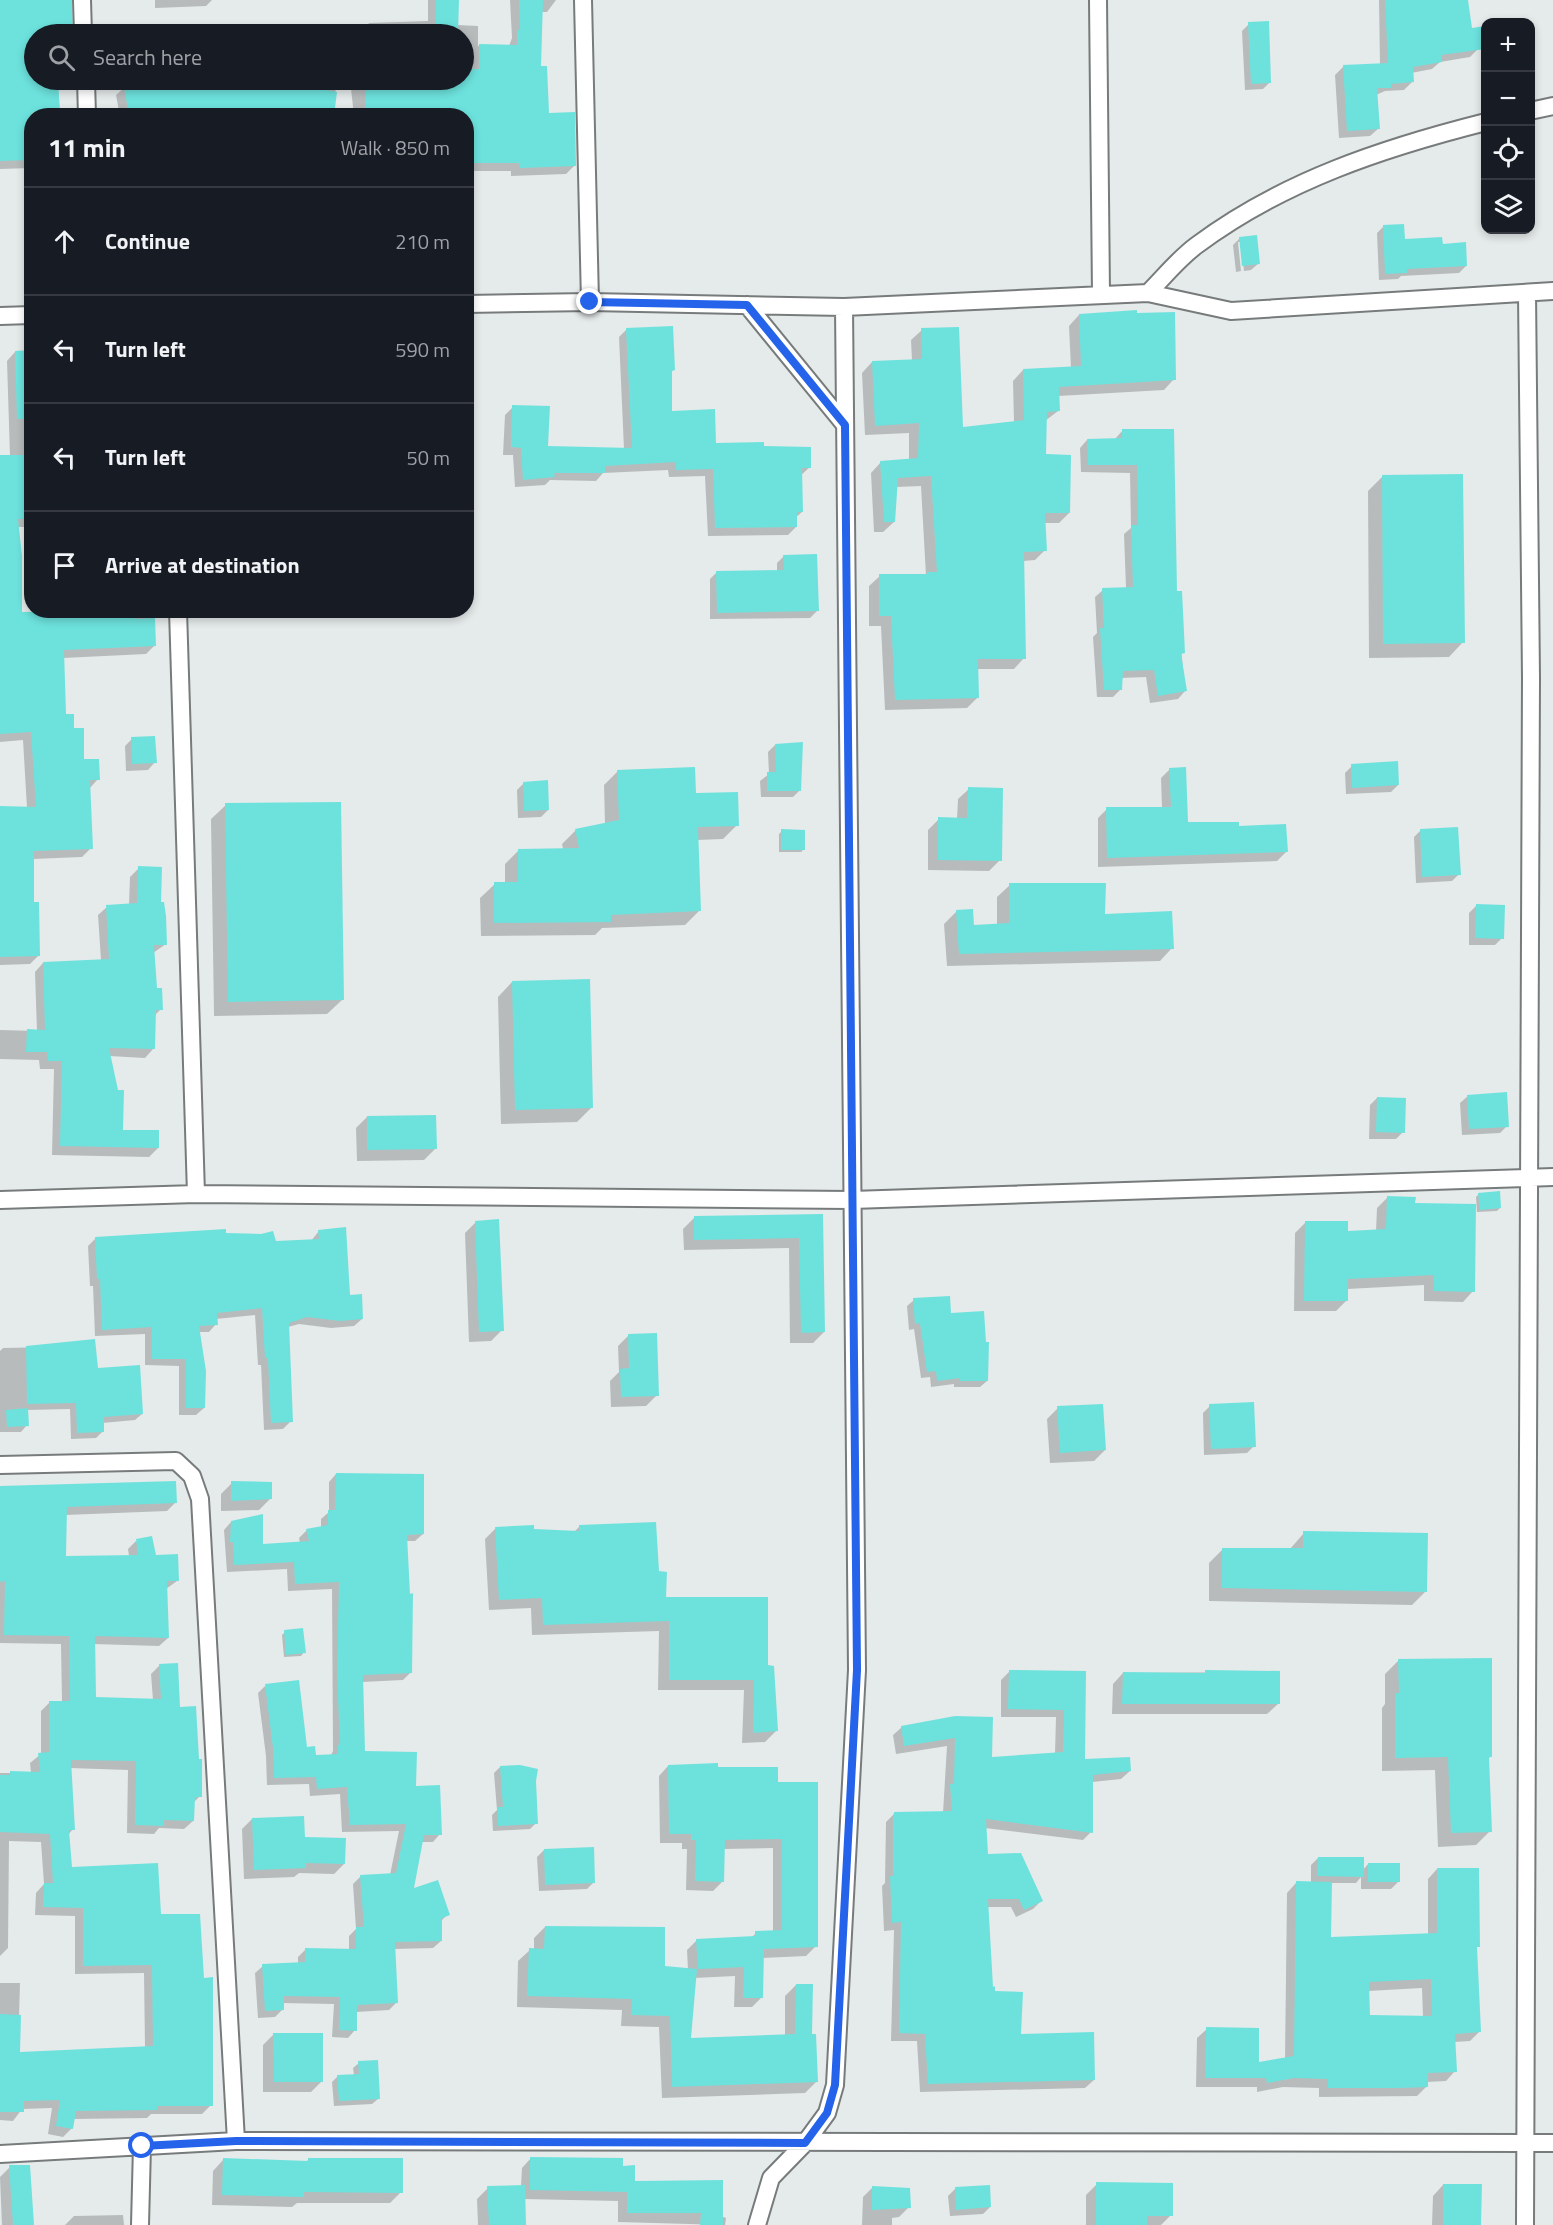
<!DOCTYPE html>
<meta charset="utf-8">
<style>
:root{--surface:#171b24;--page:#20242c;--text:#f1f3f6;--muted:#9ea1a6;--line:#363941}
body{margin:0;font-family:"Titillium Web",sans-serif;background:var(--page);color:var(--text)}
.controls{position:absolute;right:18px;top:18px;display:grid;overflow:hidden;border-radius:12px;box-shadow:0 3px 9px #0003}
.controls button{width:54px;height:54px;display:grid;place-items:center;padding:0;border:0;border-bottom:2px solid var(--line);background:var(--surface);color:var(--text);font:30px sans-serif}
.stop{position:absolute;width:18px;height:18px;margin:-14px;border:4px solid #2563eb;border-radius:50%;background:#fff}
.stop.end{background:#2563eb;border-color:#fff;box-shadow:0 2px 6px #0008}
.list{margin:0;padding:0;list-style:none}
h2{display:flex;justify-content:space-between;align-items:center;height:78px;margin:0;padding:0 24px;font-size:26px}
h2 small{font-size:20px;font-weight:400;color:var(--muted)}
.list li{display:grid;grid-template-columns:39px 1fr auto;gap:18px;align-items:center;box-sizing:border-box;height:108px;padding:0 24px;border-top:2px solid var(--line)}
.list b{display:block;font-size:22px;white-space:nowrap}
.list em{font-size:20px;font-style:normal;color:var(--muted)}
.icon{flex:none;width:33px;height:33px;fill:none;stroke:currentColor;stroke-width:2;stroke-linecap:round;stroke-linejoin:round}
.map{position:relative;flex:none;width:1553px;height:2225px;overflow:hidden}
.search{position:absolute;background:var(--surface);box-shadow:0 3px 9px #0003;left:24px;top:24px;width:450px;height:66px;display:flex;align-items:center;gap:15px;box-sizing:border-box;padding:0 21px;border-radius:33px;color:var(--muted);font-size:22px}
.panel{position:absolute;background:var(--surface);box-shadow:0 3px 9px #0003;left:24px;top:108px;width:450px;height:510px;border-radius:24px}
.map>svg:first-child{display:block}
.shadow{fill:#0003;fill-rule:evenodd}
.building{fill:#6de2dd;fill-rule:evenodd}
.lines{fill:none;stroke-linecap:round;stroke-linejoin:round}
.street-casing{stroke:#777b7b;stroke-width:20}
.street{stroke:#fff;stroke-width:16}
.route{stroke:#2563eb;stroke-width:8}
</style>
<div class="map">
<svg width="1553" height="2225" viewBox="0 0 1553 2225">
<rect width="100%" height="100%" fill="#e5eaea"/>
<!-- shadow -->
<path class="shadow" d="M0 0H72V34H34V80H56L57 116H32V168L0 169Z
M155 0H212L206 6 155 8Z
M428 0H457V25L478 26V46H509L512 38 510 0H556L547 12H541L540 67 548 114 575 165 566 174 511 176V171H466V116H354L350 80H464V34H361L369 23 428 21Z
M1379 0H1466L1471 30 1478 49 1470 57 1440 62 1432 69 1411 73 1412 82 1404 90 1385 91 1376 95 1379 128 1370 136 1339 138 1335 75 1343 67 1380 65Z
M1249 24 1270 82 1263 89 1245 90 1242 31Z
M162 80 216 81 337 80 332 116H120L116 95 125 87Z
M1384 226 1404 240 1441 245 1466 266 1459 273 1401 276 1398 279 1379 280 1377 233Z
M1240 238 1259 263 1251 270 1244 271 1241 242H1238L1241 271 1236 272 1233 245Z
M1079 315 1174 379 1164 390 1058 396V411L1045 421V456L1069 513 1059 523H1044L1045 550 1035 560 1023 561 1024 658 1014 669H977L978 697 967 708 885 710 881 626H869V586L880 576H926L921 486 896 487 894 522 883 532H874L871 473 881 462 909 461V433L865 435 862 373 872 362 912 361 911 340 922 330 962 429 1014 423 1013 381 1023 370 1071 368 1069 326Z
M627 329 673 370 671 372V412L715 445 763 448 810 467 800 476 802 512 795 518 796 527 788 535 708 536 705 476 669 477 668 470 603 473 596 481 550 480 545 485 515 487 513 455H503L505 415 513 407 547 448 624 449 619 337Z
M15 352H32V527H17L21 613 154 610 155 645 146 654 63 658 65 715 73 729 83 761 98 779 89 789 91 848 82 857 33 859V904L39 955 30 964 0 965V807L27 808 23 740 0 742V456H10L7 361Z
M1123 430 1173 431 1176 593 1185 691 1178 699 1150 703 1146 677 1121 678 1120 690 1113 697H1097L1093 637 1097 633 1095 597 1103 590 1126 588 1124 534 1131 528 1130 473 1081 472 1080 448 1087 440 1115 439Z
M1383 476 1463 642 1449 657 1369 658 1368 491Z
M784 556 817 611 810 618 710 619V579L717 572H777V563Z
M132 739 155 762 148 770 126 771 125 746Z
M775 745 800 790 793 797H761L760 781 769 774 768 752Z
M1352 766 1398 785 1391 792 1346 794 1345 773Z
M1170 769 1187 824 1238 827 1286 852 1277 861 1098 867V818L1107 809 1162 808 1161 778Z
M618 771 695 795 737 825 723 839 697 840 699 911 685 925 602 928 595 935 481 936 480 898 495 884H505V864L519 850 563 849 562 844 576 830 605 824 604 785Z
M524 783 548 810 541 817 518 818 517 790Z
M969 789 1000 860 989 871 928 870V830L939 819H957L958 799Z
M226 805 342 1000 327 1014 214 1016 211 819Z
M1421 830 1459 874 1452 881 1416 883 1414 837Z
M782 831 804 849 801 852H779V834Z
M139 868 159 904 166 944 153 953 156 989 161 1009 154 1016 153 1049 145 1058 109 1056 122 1131 158 1148 149 1157 52 1155 54 1069H40L39 1060 0 1059V1030L37 1031 35 972 43 963 101 960 98 915 107 907 129 905 130 877Z
M1010 885 1104 915 1172 948 1160 961 947 966 944 924 957 911 973 926 997 925V897Z
M1476 906 1502 938 1495 945H1469V913Z
M512 982 592 1107 577 1122 501 1124 498 997Z
M1468 1096 1507 1126 1500 1133 1462 1135 1460 1103Z
M1377 1098 1403 1132 1396 1139H1369L1370 1105Z
M367 1117 435 1149 424 1160 357 1161 356 1128Z
M1479 1194 1500 1208 1497 1211 1477 1212 1476 1197Z
M1388 1197 1413 1205 1473 1291 1463 1302 1424 1301V1285L1347 1289V1300L1336 1311H1294L1295 1233 1305 1223 1347 1233 1376 1231 1377 1208Z
M822 1216 824 1332 813 1343H790L789 1248 684 1250 683 1229 694 1218Z
M476 1222 502 1330 491 1341 469 1342 465 1233Z
M319 1231 362 1319 354 1326 331 1328 299 1324 288 1327 291 1421 283 1429 264 1430 261 1365H258L255 1315 216 1319V1324L209 1332H198L204 1408 196 1415H179V1366L145 1365V1334L95 1336 93 1286H90L88 1246 96 1238 224 1235 275 1242 311 1241Z
M914 1300 949 1314 987 1381 980 1387H954V1384L931 1387 930 1377 921 1378 914 1329 909 1330 907 1306Z
M629 1335 657 1395 646 1406 611 1407 610 1381 619 1372 618 1346Z
M50 1347 96 1369 142 1414 135 1420 102 1423 103 1431 96 1438 71 1439 70 1409 26 1410 27 1425 21 1432H0V1351L3 1348Z
M1210 1406 1254 1446 1247 1453 1204 1455 1203 1413Z
M1058 1408 1105 1450 1094 1461 1050 1463 1047 1419Z
M336 1474 423 1534 415 1541H406L410 1673 403 1680 362 1682 364 1752 414 1787 440 1834 433 1842H422L412 1890 448 1914 440 1922 441 1941 433 1948 394 1949 397 2002 389 2010 356 2012 355 2030 348 2038 332 2037 334 2004 282 2003 283 2009 275 2017 258 2018 255 1973 263 1966 298 1964V1957L305 1950 349 1951V1936L356 1929 353 1884 360 1877 390 1875 399 1831 342 1832 340 1794 310 1796 309 1784 267 1785 266 1756 258 1693 265 1686 306 1748 315 1756 331 1755 333 1751 332 1589 288 1591 287 1569 227 1572 224 1530 231 1522 262 1545 300 1543 299 1538 307 1530 321 1527V1519L329 1512V1482Z
M232 1483 270 1499 259 1510 221 1511V1494Z
M0 1487 175 1503 167 1511 65 1515 64 1557 129 1556 128 1549 136 1541 177 1581 166 1589 168 1638 159 1646 93 1644 94 1699 153 1700 151 1674 160 1665 179 1709 200 1796 193 1803V1821L184 1829 159 1828 154 1834 127 1833 128 1770 70 1768 73 1829 68 1835 71 1869 159 1915 211 2105 202 2114H151L147 2118 73 2119 72 2128 63 2137 48 2134 52 2108 22 2109 13 2121 0 2120V1983H20L18 2053 145 2048 144 1973 75 1974V1916L35 1915 36 1893 44 1884 41 1842 9 1841 8 1948 0 1956V1773H31L30 1763 41 1754V1711L50 1702H62L61 1644 0 1643Z
M579 1527 665 1598 766 1667 776 1731 765 1742 742 1743 744 1690H658L659 1631 532 1635 531 1608 489 1610 485 1539 496 1528 574 1532Z
M1304 1533 1425 1592 1412 1605 1209 1601V1563L1223 1549H1290Z
M285 1632 304 1652 301 1656 284 1657 282 1635Z
M1399 1660 1491 1756 1487 1760 1490 1831 1476 1845 1438 1847 1435 1770 1382 1771V1708L1385 1704V1674Z
M1009 1672 1085 1673 1084 1761 1130 1771 1121 1779 1092 1782 1091 1832 1083 1840 985 1828 987 1856 1041 1901 1033 1909 1016 1917 1011 1907H987L991 1988 1020 2036 1094 2080 1085 2088 920 2092 917 2041H891L894 1930 884 1931 882 1886 885 1883 886 1822 895 1813H943L947 1746 896 1754 893 1735 902 1727 955 1718 990 1759 1055 1754 1056 1717H1001V1680Z
M1279 1672 1278 1704 1267 1714H1112L1113 1684 1123 1673Z
M668 1766 717 1768 776 1783 816 1946 806 1956 762 1958 761 1998 752 2007H734L735 1976 694 1978 690 2039 785 2036V1996L796 1985 810 2035 816 2082 805 2093 662 2098 659 2027 621 2026 622 2010 517 2007 518 1961 530 1950H534V1938L545 1927 663 1968 688 1970 687 1950 697 1940 751 1938 756 1933 773 1932V1848L723 1849 722 1882 713 1891 686 1890 687 1849H682V1843H660L659 1776Z
M500 1767 534 1781 536 1823 530 1829 493 1831 492 1815 497 1810 494 1773Z
M252 1819 303 1838 344 1864 334 1874 299 1873 294 1877 244 1879 242 1829Z
M544 1850 594 1882 587 1889 539 1891 537 1857Z
M1318 1858 1363 1870 1368 1864 1398 1882 1391 1889H1361V1877L1356 1883H1330V1939L1428 1935V1879L1437 1869 1478 1946 1476 1948 1479 2032 1470 2041 1454 2042 1455 2071 1446 2081 1426 2082V2087L1417 2096 1319 2097V2088L1283 2087 1257 2092V2087H1196L1197 2038 1207 2029 1257 2063 1285 2059 1287 1893 1296 1883H1311V1865ZM1422 1988 1423 2017H1368V1991Z
M274 2034 322 2081 311 2092H263V2045Z
M359 2063 378 2099 372 2104 334 2106 332 2082 338 2076 354 2075 353 2068Z
M531 2158 621 2167 634 2182 726 2218 725 2225 618 2222V2201L524 2199 525 2225H478L477 2199 488 2188 521 2186 522 2168Z
M223 2160 306 2162 308 2160 401 2192 390 2203H297L292 2207 212 2205 213 2171Z
M10 2167 33 2225H2L0 2177Z
M1097 2184 1171 2215 1161 2225H1086V2195Z
M1443 2185 1480 2225H1432L1433 2196Z
M873 2187 909 2207 899 2217 892 2218V2225H862L863 2197Z
M955 2189 990 2207 983 2214 950 2216 948 2196Z
M123 2215 124 2225H65L74 2216Z"/>
<!-- building -->
<path class="building" d="M0 0H72L73 34H34V80H58L60 112 32 113V160L0 161Z
M436 0H459L458 34H436Z
M519 0H543L541 66H547L549 113 575 112 576 166 520 168 519 163H471V121H466V116H366L365 80H464V75H470V69H479V44L517 45V30H520Z
M1385 0H1468L1472 28 1485 26V49L1441 55 1442 62 1413 67 1414 82 1391 84V88H1377L1380 129 1347 131 1343 65 1388 63Z
M1269 21 1271 83 1251 84 1248 22Z
M160 80H322L321 89 337 92 334 116 279 109V116H129L124 86Z
M1404 224 1405 239 1442 237 1443 244 1466 242 1467 266 1407 269V273L1385 274 1383 225Z
M1257 235 1260 264 1242 266 1239 237Z
M1137 310V313L1175 312 1176 380 1059 387 1060 411 1047 412 1046 454 1071 455 1070 513H1045L1047 551 1024 552 1026 659H978L979 698 895 700 891 616H879V574H927V572H937L931 476 898 478 895 522H884L880 461 918 458 919 423 875 426 872 361 922 359 921 328 959 327 963 427 1024 420 1023 369 1081 366 1079 314Z
M673 326 675 370 672 371V411L715 409 716 443 764 442V446L811 447V468H802L803 512H797V527L715 528 713 469 676 470V462L605 466V473H554L555 477 523 480 521 448 511 447 512 405 550 406 548 446 632 448 626 328Z
M32 350V419H17L15 351Z
M1122 429H1174L1177 591H1182L1185 653 1181 654 1187 691 1158 696 1154 670 1123 671 1122 690H1104L1100 628H1104L1102 588 1133 587 1131 525H1138L1137 465H1088L1087 439 1122 438Z
M0 455H32V519H18L22 556V612L134 610 135 619 155 618 156 646 64 650 66 714H74V728H84V759H99L100 780H90L93 849 34 851V902H39L40 956 0 957V806L36 807 31 732 0 734Z
M1463 474 1465 643 1383 644 1382 475Z
M817 554 819 611 717 613 716 571 784 570 783 555Z
M155 736 157 763 132 764 131 737Z
M803 742 801 791H767V772H776L775 744Z
M1398 761 1399 785 1352 788 1351 764Z
M695 767 696 793 738 792 739 826 698 827 701 911 611 915V922L494 923V882H518V849L579 848 575 829 619 820 617 770Z
M1186 767 1188 822H1239V826L1286 824 1288 852 1107 858 1106 807H1171L1169 768Z
M548 780 549 810 524 811 523 782Z
M968 787 1003 788 1002 861 938 860V817L967 818Z
M341 802 344 1000 228 1002 225 803Z
M1458 827 1461 875 1422 877 1420 829Z
M781 829 805 830V850H781Z
M138 866 162 867 161 902H164L166 916 167 945H154L157 988H162L163 1010H156L155 1049 109 1048 118 1090H124L123 1130H159V1148L60 1146 62 1061H48L47 1052H26L27 1029 45 1030 43 962 109 959 106 905 137 903Z
M1009 883H1106L1105 914 1172 911 1174 949 959 954 956 910 973 909 974 925 1009 923Z
M1476 904 1505 905 1504 939 1475 938Z
M590 979 593 1108 515 1110 512 981Z
M1507 1092 1509 1127 1469 1129 1467 1095Z
M1377 1097 1406 1098 1405 1133 1376 1132Z
M436 1115 437 1149 367 1150V1116Z
M1500 1191 1501 1208 1480 1210 1478 1193Z
M1387 1196 1416 1197 1415 1203 1476 1204 1475 1292 1434 1291V1275L1348 1279V1301H1304L1305 1221H1348V1231L1386 1229Z
M823 1214 825 1332 801 1333 799 1238 694 1240V1216Z
M499 1219 504 1331 479 1332 475 1221Z
M346 1227 350 1295 362 1294 363 1319 340 1321 307 1317 289 1323 293 1422 271 1423 268 1358H265L262 1308 217 1313 218 1325 199 1326 206 1371 205 1408H186V1359H152V1327L102 1330 100 1279H97L95 1237 226 1229V1233L261 1234 273 1231 276 1241 319 1239 318 1230Z
M950 1296 951 1313 984 1311 986 1342H989L988 1381H960V1378L937 1381 936 1371 927 1372 920 1323 915 1324 913 1298Z
M657 1333 659 1396 621 1397 620 1369 629 1368 628 1334Z
M95 1339 98 1368 140 1365 143 1414 104 1417V1432L77 1433 76 1403 27 1404 26 1346Z
M1254 1402 1256 1447 1211 1449 1209 1404Z
M1103 1404 1106 1450 1060 1453 1057 1406Z
M28 1408 29 1426 7 1427 6 1410Z
M336 1473 424 1474V1534L407 1535 410 1594 413 1593 412 1673 363 1675 365 1751 417 1752 416 1786 440 1785 442 1835H424L414 1888 438 1880 450 1915 442 1918V1941L395 1942 398 2003 357 2005V2031L339 2030 340 1997 284 1996V2010L265 2011 262 1964 305 1962V1948L356 1949V1927H364L360 1875 396 1873 406 1824 350 1825 347 1787 317 1789 316 1777 274 1778 273 1748 265 1684 299 1680 307 1747 315 1746 316 1755 338 1754V1745H340L337 1674 339 1582 295 1584 294 1562 234 1565 233 1542H230L231 1521 263 1514V1544L309 1541 306 1529 328 1525V1510H335Z
M176 1481 177 1503 67 1507 66 1556 138 1555 136 1539 152 1536 156 1555 178 1554 179 1581H167L169 1638 95 1636 96 1697 161 1699 159 1664 178 1663 180 1707 196 1706 199 1759H202V1797H195L194 1821 164 1820V1826L135 1825 136 1761 71 1760 75 1830H69L72 1867 158 1863 161 1914H200L204 1978 213 1977V2106H157V2110L76 2111 73 2129 56 2126 60 2100 24 2101V2112H0V2014L21 2015 20 2052 153 2046 152 1965 83 1966V1908L43 1907 44 1883H53L50 1834 0 1832V1775H10V1771L40 1772 38 1753 49 1752V1701H70L69 1636 4 1635 5 1581 0 1582V1486Z
M231 1481 272 1482V1499L231 1501Z
M656 1522 659 1571 667 1572 666 1597H768V1665L774 1666 778 1731 753 1733 754 1680H669V1621L543 1625 542 1598 499 1600 495 1527 534 1525V1529L579 1531V1525Z
M1303 1531 1428 1533 1427 1592 1222 1588V1548H1303Z
M303 1628 306 1653 286 1655 284 1630Z
M1492 1658V1757H1489L1492 1832 1451 1833 1448 1757 1395 1758V1693H1399L1398 1659Z
M1009 1670 1086 1671 1085 1759 1130 1757 1131 1771 1093 1775V1833L986 1819 988 1854 1021 1853 1043 1901 1024 1910 1019 1899H988L993 1987 995 1986V1991L1023 1992 1021 2034 1094 2032 1095 2080 928 2084 925 2034 899 2033 901 1922 892 1923 890 1876H893V1822L894 1812 952 1811 950 1784H954L955 1738 904 1746 901 1726 955 1716 993 1717 992 1757 1063 1752 1064 1710 1008 1709Z
M1205 1670 1280 1671V1704H1122L1123 1672 1205 1673Z
M718 1763V1767H778V1782H818V1947L764 1949 763 1998H743L744 1967 698 1969 696 1939 755 1936V1931L782 1930V1839L725 1840 724 1882 695 1881 696 1840H691V1834H669L668 1765Z
M520 1765 538 1769 536 1781 538 1824 498 1826 497 1807H503L500 1766Z
M304 1816 305 1837 346 1838 345 1864 306 1863V1868L254 1870 252 1818Z
M594 1847 595 1883 545 1885 544 1849Z
M1318 1857H1364V1877L1317 1876Z
M1368 1863H1400V1882H1368Z
M1437 1868H1479L1480 1947H1477L1481 2032 1455 2034 1457 2072 1428 2073V2087L1398 2088H1328V2079L1294 2078 1267 2083 1266 2078H1205L1206 2027 1259 2028V2062L1294 2056 1296 1881 1332 1882 1331 1937 1437 1933ZM1431 1979 1432 2016 1370 2015 1369 1982Z
M545 1926 665 1927V1966L697 1969 691 2038 795 2034 796 1984H813L812 2034H816L818 2082 672 2087 670 2016 631 2015 632 1999 527 1996 529 1948 544 1949Z
M273 2033H323V2082H274Z
M378 2060 380 2099 339 2101 337 2075 359 2074 358 2061Z
M530 2157 623 2158V2166L635 2165V2181L723 2180V2225H700L701 2213H627V2192L530 2190Z
M223 2158 308 2161V2158H403V2193L304 2192V2197L222 2195Z
M9 2165H30L34 2225H13Z
M1096 2182 1173 2183V2216H1147V2225H1096Z
M1443 2184H1482L1481 2225H1443Z
M525 2185 526 2225H489L487 2186Z
M990 2185 991 2207 956 2210 955 2187Z
M872 2186 910 2188 911 2208 872 2210Z"/>
<g class="lines">
<!-- street casing -->
<g class="street-casing">
<path id="street" d="M82 0 83 34
M583 0 590 302
M1098 0 1101 294
M86 80 87 116
M1530 111 1553 106
M1148 293C1164 277 1179 258 1197 245 1283 181 1383 148 1486 122
M466 304 590 302 844 307 1148 293 1231 311 1553 291
M747 305 845 425
M0 316 32 315
M178 610 196 1194
M0 1200 196 1194 852 1200 1553 1177
M0 1465 176 1461 192 1476 200 1499 236 2141
M0 2154 236 2141 1553 2143
M140 2225 142 2146
M757 2225 771 2178 805 2143 827 2113 835 2085 857 1670 844 307
M1525 2225 1531 678 1527 293"/>
</g>
<!-- street -->
<use href="#street" class="street"/>
</g>
<g class="lines">
<!-- route -->
<path class="route" d="M142 2146 236 2141 805 2143 827 2113 835 2085 857 1670 845 425 747 305 590 302"/>
</g>
</svg>
<div class="controls">
<button>+</button>
<button>−</button>
<button><svg class="icon" aria-label="locate" viewBox="0 0 24 24"><circle cx="12" cy="12" r="6"/><path d="M12 2v4M12 18v4M2 12h4M18 12h4"/></svg></button>
<button><svg class="icon" aria-label="layers" viewBox="0 0 24 24"><path d="M12 4l9 5-9 5-9-5zM3 14l9 5 9-5"/></svg></button>
</div>
<div class="stop" style="left:142px;top:2146px"></div>
<div class="stop end" style="left:590px;top:302px"></div>
<div class="search"><svg class="icon" aria-label="search" viewBox="0 0 24 24"><circle cx="10" cy="10" r="6"/><path d="M15 15l6 6"/></svg>Search here</div>
<section class="panel">
<h2>11 min<small>Walk · 850 m</small></h2>
<ul class="list">
<li><svg class="icon" aria-label="ahead" viewBox="0 0 24 24"><path d="M12 20V5M6 11l6-6 6 6"/></svg><div><b>Continue</b></div><em>210 m</em></li>
<li><svg class="icon" aria-label="left" viewBox="0 0 24 24"><path d="M17 20v-9H6M10 6l-5 5 5 5"/></svg><div><b>Turn left</b></div><em>590 m</em></li>
<li><svg class="icon" aria-label="left" viewBox="0 0 24 24"><path d="M17 20v-9H6M10 6l-5 5 5 5"/></svg><div><b>Turn left</b></div><em>50 m</em></li>
<li><svg class="icon" aria-label="arrive" viewBox="0 0 24 24"><path d="M6 21V4h12l-3 4 3 4H6"/></svg><div><b>Arrive at destination</b></div></li>
</ul>
</section>
</div>
